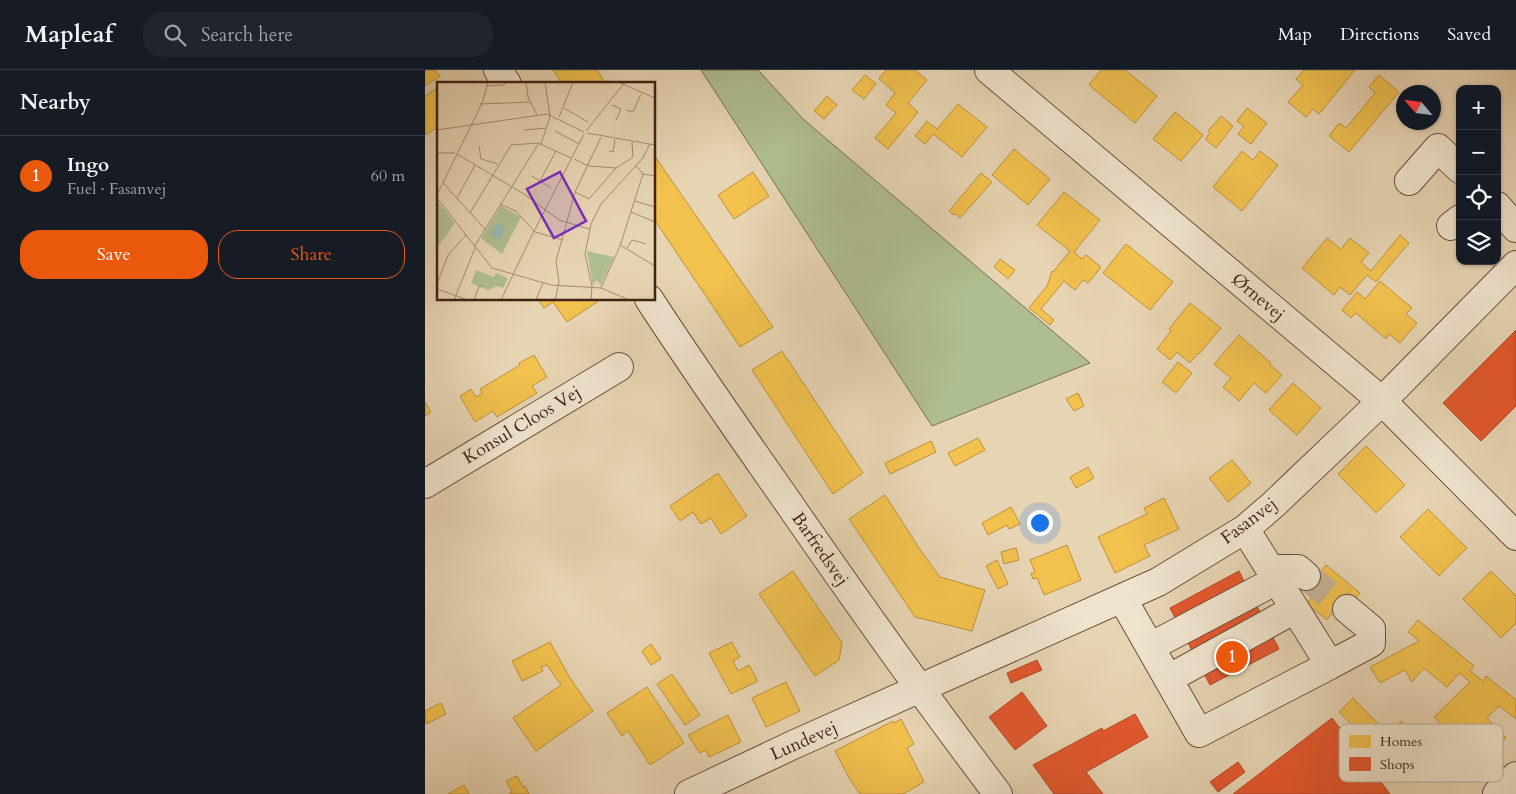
<!DOCTYPE html>
<meta charset="utf-8">
<style>
:root{--surface:#171b24;--page:#20242c;--text:#f1f3f6;--muted:#9ea1a6;--line:#363941;--accent:#ea580c}
body{margin:0;font-family:Cardo,serif;background:var(--page);color:var(--text)}
.controls{position:absolute;right:15px;top:15px;display:grid;overflow:hidden;border-radius:10px;box-shadow:0 1px 4px #0004}
.controls button{width:45px;height:45px;display:grid;place-items:center;padding:0;border:0;border-bottom:1px solid var(--line);background:var(--surface);color:var(--text);font:25px sans-serif}
.compass{position:absolute;left:971px;top:15px;width:45px;height:45px;border-radius:50%;background:var(--surface);box-shadow:0 1px 4px #0004;rotate:298deg}
.you{position:absolute;left:614px;top:452px;width:18px;height:18px;margin:-12px;border:4px solid #fff;border-radius:50%;background:#1a73e8;box-shadow:0 0 0 8px #1a73e833}
.badge{display:grid;place-items:center;width:32px;height:32px;border-radius:50%;background:var(--accent);color:#fff;font-size:16px;font-weight:700}
.pin{position:absolute;translate:-50% -50%;border:2px solid #fff;box-shadow:0 1px 5px #0006}
.list{margin:0;padding:0;list-style:none}
h2{display:flex;justify-content:space-between;align-items:center;height:65px;margin:0;padding:0 20px;font-size:21px}
h2 small{font-size:16px;font-weight:400;color:var(--muted)}
.list li{display:grid;grid-template-columns:32px 1fr auto;gap:15px;align-items:center;box-sizing:border-box;height:80px;padding:0 20px;border-top:1px solid var(--line)}
.list b{display:block;font-size:19px;white-space:nowrap}
.list p{margin:0;font-size:16px;white-space:nowrap;color:var(--muted)}
.list em{font-size:16px;font-style:normal;color:var(--muted)}
.actions{display:flex;gap:10px;padding:15px 20px}
.actions a{flex:1;padding:11px 0;border:1px solid var(--accent);border-radius:20px;text-align:center;font-size:18px;color:var(--accent)}
.actions .main{background:var(--accent);color:#fff}
.icon{flex:none;width:28px;height:28px;fill:none;stroke:currentColor;stroke-width:2;stroke-linecap:round;stroke-linejoin:round}
.map{position:relative;flex:none;width:1091px;height:724px;overflow:hidden}
header{display:flex;align-items:center;gap:30px;box-sizing:border-box;height:70px;padding:0 25px;background:var(--surface);border-bottom:1px solid var(--line)}
header strong{font-size:24px}
nav{display:flex;gap:28px;margin-inline-start:auto;font-size:18px}
.search{width:350px;height:45px;background:var(--page);display:flex;align-items:center;gap:12px;box-sizing:border-box;padding:0 18px;border-radius:20px;color:var(--muted);font-size:19px}
main{display:flex}
aside{flex:1;background:var(--surface)}
.map>svg:first-child{display:block}
.green{fill:#afbe90;stroke:#787052}
.homes{fill:#f2c14e;stroke:#bd913d}
.shops{fill:#e4572e;stroke:#b34726}
.lines{fill:none;stroke-linecap:round;stroke-linejoin:round}
.minor-tunnel{stroke:#c6b092;stroke-width:28;stroke-dasharray:28 14;stroke-linecap:butt}
.minor-casing{stroke:#6a4e3c;stroke-width:30}
.minor{stroke:#efe3cd;stroke-width:28}
.labels{text-anchor:middle;dominant-baseline:central;stroke-width:5;stroke-linejoin:round;paint-order:stroke}
.street-label{font-size:18px;fill:#402214;stroke:#efe3cd}
.inset-road{fill:none;stroke:#a48d73;stroke-width:1}
.view{fill:#7b2cbf;fill-opacity:0.15;stroke:#7b2cbf;stroke-width:2.5}
.inset-edge{fill:none;stroke:#402214;stroke-width:2.5}
.key{fill:#efe3cd;stroke:#baa996;stroke-width:1}
.key-label{font-size:14px;fill:#402214}
</style>
<header>
<strong>Mapleaf</strong>
<div class="search"><svg class="icon" aria-label="search" viewBox="0 0 24 24"><circle cx="10" cy="10" r="6"/><path d="M15 15l6 6"/></svg>Search here</div>
<nav><a>Map</a><a>Directions</a><a>Saved</a></nav>
</header>
<main>
<aside>
<h2>Nearby<small></small></h2>
<ul class="list">
<li><span class="badge">1</span><div><b>Ingo</b><p>Fuel · Fasanvej</p></div><em>60 m</em></li>
</ul>
<div class="actions"><a class="main">Save</a><a>Share</a></div>
</aside>
<div class="map">
<svg width="1091" height="724" viewBox="0 0 1091 724">
<rect width="100%" height="100%" fill="#e7d4b2"/>
<filter id="stains"><feTurbulence type="fractalNoise" baseFrequency=".004" numOctaves="4"/><feColorMatrix values="0 0 0 0 .2 0 0 0 0 .09 0 0 0 0 .02 0 0 0 .5 -.17"/></filter>
<radialGradient id="worn" r=".72"><stop offset=".6" stop-color="#630" stop-opacity="0"/><stop offset="1" stop-color="#630" stop-opacity=".3"/></radialGradient>
<!-- green -->
<path class="green" d="M276 0H333L378 49 665 293 507 356Z"/>
<!-- homes -->
<path class="homes" d="M0 0H10L15 6 0 16Z
M128 0H172L181 14H137Z
M461 0H490L502 10 483 33 493 42 463 79 450 68 471 43 461 35 470 23 454 9Z
M676 0H700L732 26 710 53 664 15Z
M879 0H930L894 44 888 39 881 47 863 32 878 15 871 9Z
M440 5 451 14 439 29 427 20Z
M954 5 974 22 924 82 904 66 914 53 921 58 950 23 944 17Z
M14 17V58L13 57 0 65V26Z
M402 26 412 35 399 49 389 41Z
M533 34 562 57 537 87 508 64 500 74 490 66 502 51 512 59Z
M822 38 842 53 826 74 813 64 819 56 812 51Z
M750 42 778 65 756 91 728 69Z
M796 46 808 56 791 78 780 69 785 63 783 61Z
M589 79 625 109 603 135 567 105Z
M817 81 828 90 835 81 853 95 817 141 788 117Z
M229 85 348 257 315 277 229 149Z
M328 102 344 126 309 149 293 125Z
M556 103 567 112 535 148 529 143 528 145 524 141Z
M639 122 675 150 649 182 657 189 661 185 676 197 663 213 658 210 650 220 639 211 616 239 629 250 625 255 604 238 622 216 627 201 628 202 645 181 612 155Z
M975 165 984 173 951 212 942 205 925 225 915 217 909 225 877 198 902 168 916 179 925 168 944 183 936 192 946 201Z
M701 174 748 212 725 240 678 203Z
M575 189 590 200 583 209 569 197Z
M955 211 987 238 981 244 992 253 975 273 964 264 961 269 931 243 926 248 917 240 932 222 940 229Z
M113 229H174L175 230 142 252 128 232 119 238Z
M765 233 796 258 774 284 773 283 765 293 752 282 745 290 732 279 746 261 744 259Z
M814 265 846 293 845 295 857 305 841 323 829 313 814 331 798 317 806 308 789 294Z
M357 281 438 403 408 424 327 300Z
M109 285 122 307 107 316 112 323 72 347 68 341 50 352 35 326 46 319 51 327 57 323 55 319 95 295 94 293Z
M753 292 767 303 751 323 737 312Z
M868 313 896 338 872 365 844 340Z
M653 323 659 336 649 341 641 329Z
M0 332 6 342 0 346Z
M553 368 560 380 530 396 523 383Z
M506 371 511 382 465 404 460 393Z
M941 376 980 415 951 443 913 404Z
M807 390 826 413 803 432 784 408Z
M663 397 669 408 651 418 645 407Z
M293 403 322 446 296 464 286 448 276 454 268 442 255 451 245 436Z
M460 425 496 481 515 507 560 520 547 561 490 547 424 449Z
M739 428 754 459 719 475 725 486 690 503 673 467 722 444 719 438Z
M586 437 595 454 584 459 582 455 563 465 557 453Z
M1003 439 1042 478 1014 506 975 467Z
M642 475 656 510 619 525 612 508 608 509 606 504 610 502 605 490Z
M591 478 594 490 579 494 576 482Z
M572 490 583 514 573 519 561 496Z
M901 495 935 523 914 549 907 543 902 550 882 534 887 527 874 516 889 497 895 502Z
M368 501 417 573 414 590 390 606 334 524Z
M1066 501 1091 526V553L1076 568 1038 529Z
M993 550 1049 596 1045 601 1058 611 1061 606 1091 630V649L1074 636 1062 648 1081 668 1053 694 1045 685 1039 690 1024 675 1030 669 1009 647 1045 612 1034 603 1022 617 999 598 987 612 980 600 955 613 945 597 994 571 983 562Z
M125 572 145 608 168 641 111 681 88 648 136 615 122 595 116 597 118 601 97 611 87 591Z
M307 572 315 587 308 591 313 601 324 595 333 611 306 624 284 583Z
M226 574 236 589 226 595 217 581Z
M247 604 275 645 260 655 232 614Z
M361 612 375 641 341 657 327 628Z
M222 617 259 673 225 695 203 661 197 666 182 643Z
M928 628 963 664 976 651 1001 677 977 701 953 676 950 679 914 642Z
M16 633 21 644 1 654 0 641Z
M303 645 316 672 284 687 281 680 275 683 263 665Z
M476 649 489 674 482 678 499 712 478 724H435L424 708 410 681 468 651 469 653Z
M92 706 98 717 100 716 104 724H84L87 722 81 711Z
M39 715 44 724H23Z"/>
<!-- shops -->
<path class="shops" d="M1091 260V336L1056 371 1018 333Z
M814 501 854 579 785 615 745 538Z
M612 590 617 600 586 613 582 603Z
M597 622 622 656 590 680 564 647Z
M710 644 723 667 661 702 678 724H629L608 695 677 658 678 661Z
M907 648 965 724H808Z
M813 692 820 702 793 722 785 712Z"/>
<g class="lines">
<!-- minor-tunnel -->
<path class="minor-tunnel" d="M881 506 922 539"/>
<!-- minor casing -->
<g class="minor-casing">
<path id="minor" d="M73 0 82 14
M564 0 957 331 1091 466
M984 111 1013 78 1035 99
M1072 136 1091 158
M1026 156 1035 149
M224 229C270 300 319 369 367 438 434 535 502 630 573 724
M0 414 194 297
M845 499H873L881 506
M697 528 774 663 905 595 820 459
M725 577 852 510
M905 595 946 573V559L922 539
M743 609 870 539
M264 724 370 674 733 512 820 459 849 434 957 331 1091 195
M1072 724 1091 706"/>
</g>
<!-- minor -->
<use href="#minor" class="minor"/>
</g>
<g class="labels">
<!-- street labels -->
<g class="street-label">
<text transform="translate(833 227) rotate(40)">Ørnevej</text>
<text transform="translate(97 355) rotate(-31)">Konsul Cloos Vej</text>
<text transform="translate(824 451) rotate(-37)">Fasanvej</text>
<text transform="translate(395 479) rotate(55)">Barfredsvej</text>
<text transform="translate(379 671) rotate(-24)">Lundevej</text>
</g>
</g>
<!-- overview -->
<g transform="translate(12 12)">
<rect width="218" height="218" fill="#e7d4b2"/>
<path d="M0 119 18 141 0 166ZM64 124 84 135 65 172 44 156ZM150 169 177 175 164 203 159 198 156 204ZM39 188 57 195 59 191 71 196 66 206 60 204 51 208 34 201Z" fill="#afbe90"/>
<path d="M64 142 69 148 60 158 53 151 59 143Z" fill="#97b8af"/>
<path class="inset-road" d="M89 0 91 15 100 33M181 0 218 16M50 4 67 3 68 0M43 22 93 20M175 23 184 27 179 38M127 26 151 40M189 28 196 30 204 12M122 35 136 0M0 48 110 32 147 50M87 48 110 46M118 49 142 62M149 49 188 0M150 51 218 63M104 62 113 35 108 0M42 64 44 77 61 82M172 69 176 70 178 57M0 71H18M20 72 87 112 122 138 152 147M137 77 152 84 179 86 196 75 195 60M199 84 206 92 218 94M95 94 114 106M103 99 119 69M6 101 48 147M138 110 152 117 179 86M0 113 46 19 51 0M0 116 55 186 114 203 164 206 190 217M20 116 38 83M198 119 218 125M63 122 79 129 98 150 126 158M194 130 218 140M33 131 74 63 101 61 134 76M94 155 147 52M183 163 218 184M37 165 102 61M190 166 195 158 209 162M0 202 11 173 29 153M164 206 183 164 206 92M0 207 31 218M17 218 38 166M37 218 42 204H45M64 218 94 155M99 218 106 201M118 218 122 200 119 179 138 110 164 55M154 218 155 204 148 172 154 142 164 122 205 77 213 62"/>
<path class="view" d="M123 90 149 139 117 156 90 107Z"/>
<rect width="218" height="218" class="inset-edge"/>
</g>
<!-- legend -->
<rect x="914" y="654" width="164" height="58" rx="8" class="key"/>
<rect x="924" y="665" width="22" height="13" fill="#f2c14e"/>
<rect x="924" y="687" width="22" height="14" fill="#e4572e"/>
<g class="key-label">
<text x="955" y="676">Homes</text>
<text x="955" y="699">Shops</text>
</g>
<rect width="100%" height="100%" filter="url(#stains)"/>
<rect width="100%" height="100%" fill="url(#worn)"/>
</svg>
<div class="controls">
<button>+</button>
<button>−</button>
<button><svg class="icon" aria-label="locate" viewBox="0 0 24 24"><circle cx="12" cy="12" r="6"/><path d="M12 2v4M12 18v4M2 12h4M18 12h4"/></svg></button>
<button><svg class="icon" aria-label="layers" viewBox="0 0 24 24"><path d="M12 4l9 5-9 5-9-5zM3 14l9 5 9-5"/></svg></button>
</div>
<svg class="compass" viewBox="-18 -18 36 36"><path d="M0-13l5 13h-10z" fill="#e53935"/><path d="M0 13l5-13h-10z" fill="#9ea1a6"/></svg>
<div class="you"></div>
<div class="pin badge" style="left:807px;top:587px">1</div>
</div>
</main>
